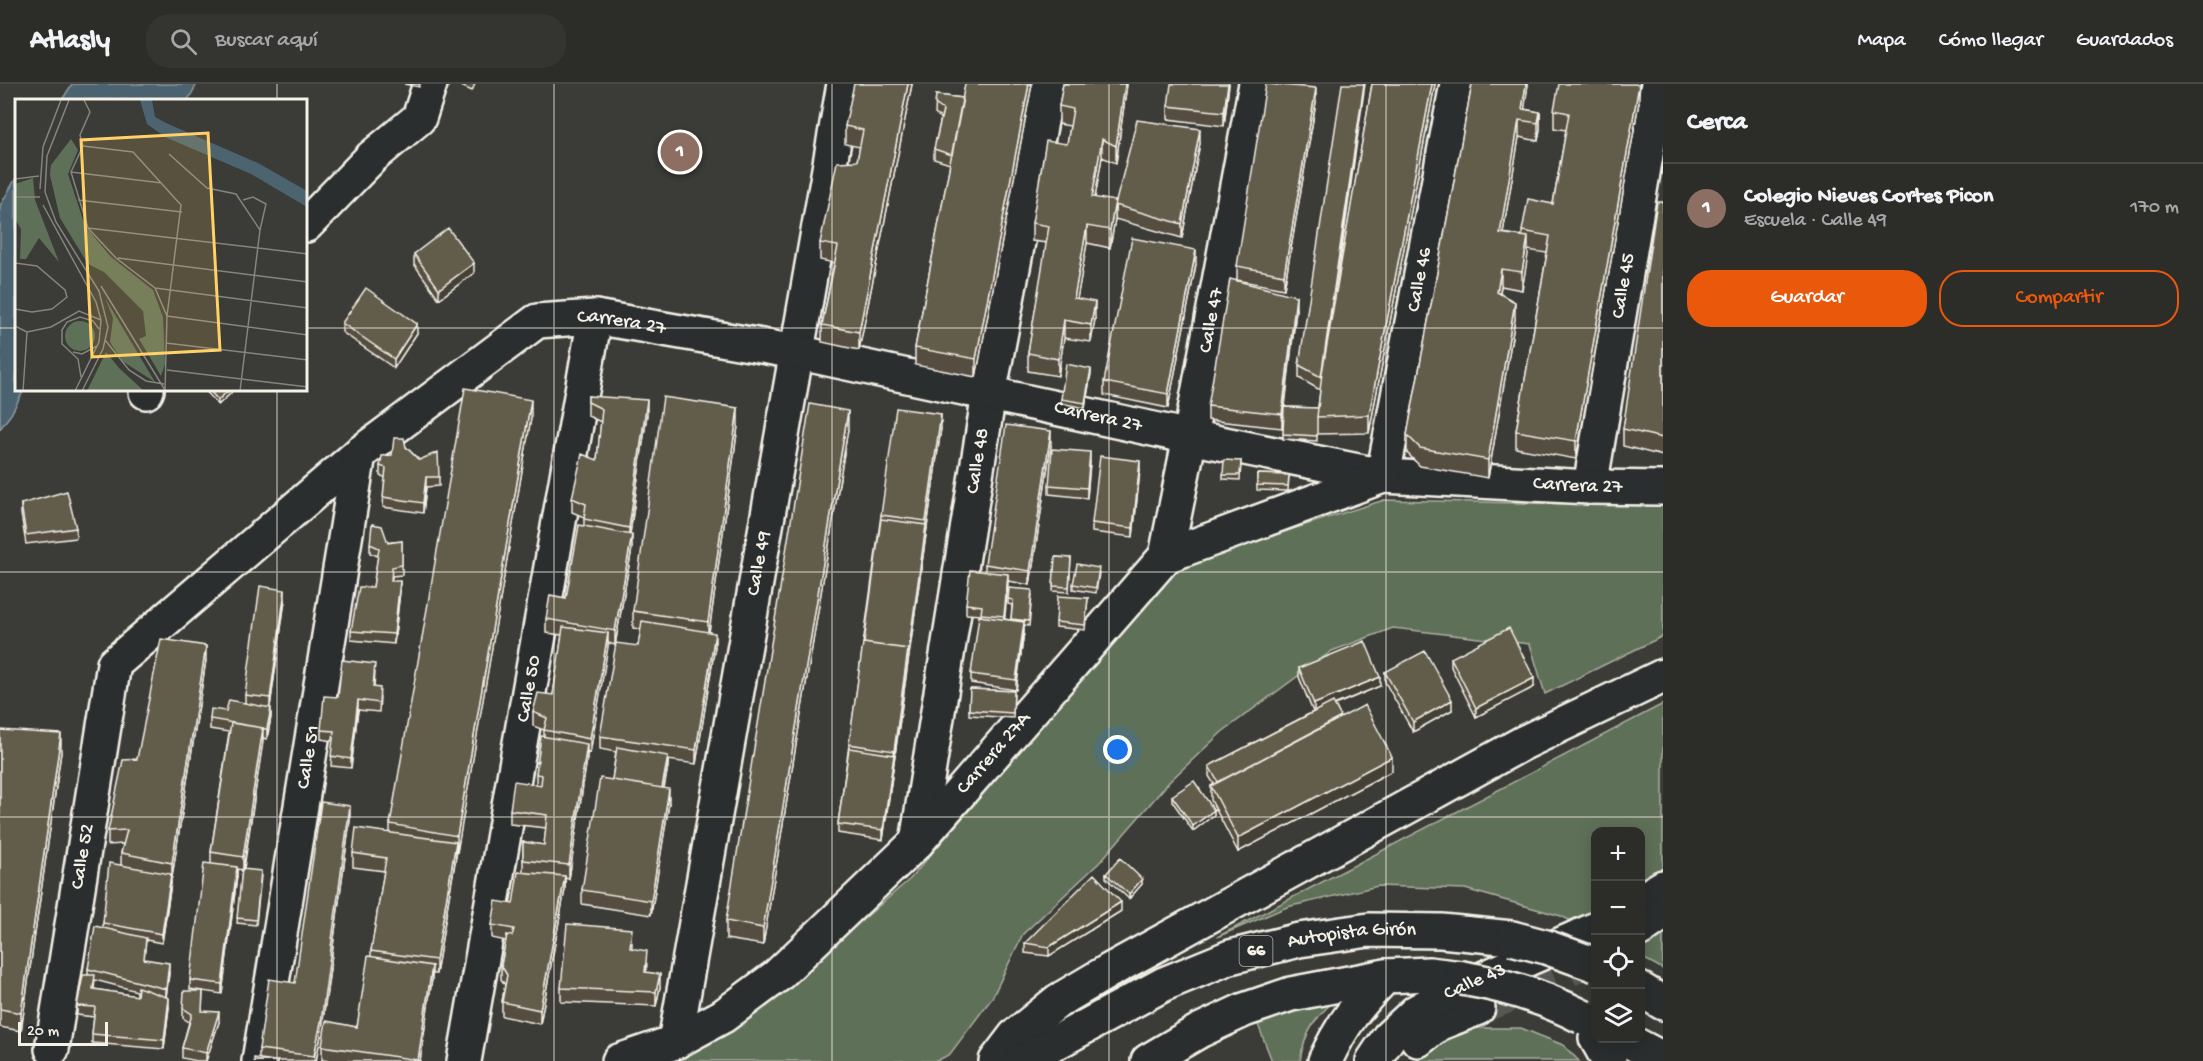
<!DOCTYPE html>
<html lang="es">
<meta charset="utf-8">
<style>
:root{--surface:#2c2c29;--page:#343431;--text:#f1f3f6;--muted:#a6a7a8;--line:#484846;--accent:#ea580c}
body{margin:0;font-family:"Gochi Hand",sans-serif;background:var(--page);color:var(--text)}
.controls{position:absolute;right:18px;bottom:18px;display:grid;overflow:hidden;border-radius:12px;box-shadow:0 3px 15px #0003}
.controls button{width:54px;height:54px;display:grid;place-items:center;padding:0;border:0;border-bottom:2px solid var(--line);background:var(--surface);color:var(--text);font:30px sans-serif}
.scale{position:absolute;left:18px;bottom:15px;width:90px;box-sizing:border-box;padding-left:6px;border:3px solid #f4f1e8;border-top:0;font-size:16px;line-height:21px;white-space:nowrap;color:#f4f1e8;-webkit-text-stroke:4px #2a2d2e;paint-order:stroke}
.you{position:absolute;left:1118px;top:666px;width:21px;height:21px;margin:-15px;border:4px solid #fff;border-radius:50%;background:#1a73e8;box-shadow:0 0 0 9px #1a73e833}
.badge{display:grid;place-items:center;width:39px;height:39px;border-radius:50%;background:var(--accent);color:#fff;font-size:20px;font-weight:700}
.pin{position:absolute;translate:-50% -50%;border:3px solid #fff;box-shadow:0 2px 6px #0006}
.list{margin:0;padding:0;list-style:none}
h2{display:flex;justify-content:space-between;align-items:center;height:78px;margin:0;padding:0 24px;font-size:26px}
h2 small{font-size:20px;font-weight:400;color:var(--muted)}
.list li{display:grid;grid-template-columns:39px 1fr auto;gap:18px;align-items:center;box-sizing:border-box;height:90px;padding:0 24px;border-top:2px solid var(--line)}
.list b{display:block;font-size:22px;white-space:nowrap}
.list p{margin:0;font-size:20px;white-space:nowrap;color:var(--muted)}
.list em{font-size:20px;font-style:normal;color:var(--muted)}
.actions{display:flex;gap:12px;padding:18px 24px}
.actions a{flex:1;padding:14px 0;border:2px solid var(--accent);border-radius:24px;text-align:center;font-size:21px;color:var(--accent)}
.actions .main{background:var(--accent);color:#fff}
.icon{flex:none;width:33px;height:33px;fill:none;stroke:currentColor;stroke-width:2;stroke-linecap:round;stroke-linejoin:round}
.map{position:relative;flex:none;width:1663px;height:977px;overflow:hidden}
header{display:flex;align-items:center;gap:36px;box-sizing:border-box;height:84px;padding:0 30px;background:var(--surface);border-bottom:2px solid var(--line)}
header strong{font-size:28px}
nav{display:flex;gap:33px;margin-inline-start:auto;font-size:21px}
.search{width:420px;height:54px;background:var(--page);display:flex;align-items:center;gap:15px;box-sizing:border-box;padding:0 21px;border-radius:24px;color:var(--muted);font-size:22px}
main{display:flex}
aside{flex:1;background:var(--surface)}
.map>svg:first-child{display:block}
.green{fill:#5f7059;stroke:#aab0a0;stroke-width:1.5}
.water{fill:#4c6470;stroke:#8f9ca0;stroke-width:1.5}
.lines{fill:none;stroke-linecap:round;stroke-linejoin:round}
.tertiary-tunnel{stroke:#575652;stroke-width:33;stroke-dasharray:33 16;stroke-linecap:butt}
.minor-casing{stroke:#f4f1e8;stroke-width:38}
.tertiary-casing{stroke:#f4f1e8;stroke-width:38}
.trunk-casing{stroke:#f4f1e8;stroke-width:38}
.minor{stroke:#2a2d2e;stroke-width:33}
.tertiary{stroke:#2a2d2e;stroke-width:33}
.trunk{stroke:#2a2d2e;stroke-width:33}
.trunk-bridge-casing{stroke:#f4f1e8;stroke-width:38;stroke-linecap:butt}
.trunk-bridge{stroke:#2a2d2e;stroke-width:33}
.wall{fill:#544e40;stroke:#f4f1e8;stroke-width:1.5;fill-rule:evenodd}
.shaded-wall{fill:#454034;stroke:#f4f1e8;stroke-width:1.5}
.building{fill:#625b4b;stroke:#f4f1e8;stroke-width:1.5}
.grid{fill:none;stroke:#f4f1e8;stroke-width:1.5;stroke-opacity:0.55}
.labels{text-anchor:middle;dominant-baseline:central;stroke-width:4.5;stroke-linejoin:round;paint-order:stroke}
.shield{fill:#2a2d2e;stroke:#b7b6b0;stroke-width:1.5}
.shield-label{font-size:18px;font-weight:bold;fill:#f4f1e8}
.street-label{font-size:20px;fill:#f4f1e8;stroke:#2a2d2e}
.inset-road{fill:none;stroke:#85847e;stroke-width:1.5}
.view{fill:#ffd166;fill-opacity:0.15;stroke:#ffd166;stroke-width:3}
.inset-edge{fill:none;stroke:#f4f1e8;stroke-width:3}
</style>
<header>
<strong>Atlasly</strong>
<div class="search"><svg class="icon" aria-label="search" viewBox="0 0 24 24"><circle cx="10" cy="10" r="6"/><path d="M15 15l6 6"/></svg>Buscar aquí</div>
<nav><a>Mapa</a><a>Cómo llegar</a><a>Guardados</a></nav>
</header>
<main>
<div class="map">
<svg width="1663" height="977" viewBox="0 0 1663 977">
<rect width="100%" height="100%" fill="#3b3b37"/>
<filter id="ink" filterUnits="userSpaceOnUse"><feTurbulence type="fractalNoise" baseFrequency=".0167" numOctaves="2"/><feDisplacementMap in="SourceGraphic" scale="12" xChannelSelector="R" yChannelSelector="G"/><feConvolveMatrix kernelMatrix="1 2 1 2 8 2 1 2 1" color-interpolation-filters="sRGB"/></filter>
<g filter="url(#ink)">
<!-- green -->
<path class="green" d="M1384 416 1663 422V552L1545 610 1530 560 1393 544 1332 567 1222 648 1170 697 1099 779 1023 850 992 914 950 970 937 977H666L749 934 910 795 1179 481Z
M1663 620V784L1641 802 1640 748H1596L1595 830 1577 840 1561 832 1465 805 1378 802 1287 823 1217 853Z
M1663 846V885L1641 873V860Z
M1343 910C1319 928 1304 947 1300 977H1272L1257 938Z
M1475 944H1521L1563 961 1579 977H1418L1433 961Z"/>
<!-- water -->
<path class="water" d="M72 0H197L188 16H62Z
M16 94V306H24L11 330 0 345V122Z"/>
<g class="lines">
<!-- tertiary-tunnel -->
<path class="tertiary-tunnel" d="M1478 924 1555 894 1596 872"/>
<!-- minor casing -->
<g class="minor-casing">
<g id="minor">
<path d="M306 141 372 73 419 34 430 0"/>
<path d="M146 308 147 306"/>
<path id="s1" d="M1590 403 1658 0"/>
<path id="s2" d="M1166 472 1190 353 1256 0"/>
<path id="s3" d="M917 758 989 310 1048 0"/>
<path id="s4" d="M675 958 844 0"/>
<path id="s5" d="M52 965 114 580 359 370 537 237 595 233 796 268 1190 353 1383 392 1590 403 1663 404"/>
<path id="s6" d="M259 977 359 370"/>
<path id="s7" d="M464 977 595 233"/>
<path id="s8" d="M619 977 675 958 723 932 777 892 917 758 1166 472 1383 392 1457 0"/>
</g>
</g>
<!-- tertiary casing -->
<g class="tertiary-casing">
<g id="tertiary">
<path d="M1640 817 1663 803"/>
<path d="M1640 845 1663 829"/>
<path d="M1596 954 1609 977"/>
<path d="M1418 956 1438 940 1478 924"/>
<path id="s9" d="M1373 977 1389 953 1416 928 1448 910 1596 845"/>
</g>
</g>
<!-- trunk casing -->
<g class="trunk-casing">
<g id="trunk">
<path d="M1640 905 1663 919"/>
<path d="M1623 954 1663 975"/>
<path d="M996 977 1015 952 1058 917 1107 888 1523 659 1663 592"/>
<path id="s10" d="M1022 977 1164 900 1230 873 1299 856 1369 846 1441 847 1512 854"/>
<path d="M1148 977 1199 947 1244 926 1291 910 1386 892 1429 890 1462 894"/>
<path d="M1325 977C1342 940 1358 920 1386 892"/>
</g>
</g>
<!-- minor -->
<use href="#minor" class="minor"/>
<!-- tertiary -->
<use href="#tertiary" class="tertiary"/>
<!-- trunk -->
<use href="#trunk" class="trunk"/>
<!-- trunk-bridge casing -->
<g class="trunk-bridge-casing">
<path id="trunk-bridge" d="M1512 854 1546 863 1596 881
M1462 894C1505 901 1544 913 1583 933"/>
</g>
<!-- trunk-bridge -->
<use href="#trunk-bridge" class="trunk-bridge"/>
</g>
<!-- wall -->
<path class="wall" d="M404 0H420L419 3Z
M457 0H475L472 7Z
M912 0 859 266 822 258V241L834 179 820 176V159L857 77 860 63 845 60V42Z
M965 0H1032L976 293 915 281V264L950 80 934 75V65L941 34 935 30 936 11 963 14Z
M1063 0H1127L1116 79 1102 73 1095 113 1115 135 1110 164 1087 159 1077 214 1095 235 1091 258 1064 254 1058 292 1028 287V269L1047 159 1032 157V139L1067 60 1070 42 1059 40V22Z
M1229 0 1224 42 1168 35V22Z
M1372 0H1435L1369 349 1317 350V357L1283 355 1284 333 1282 344 1208 336V322L1296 226 1285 323 1318 324 1320 306 1299 294V281L1336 211Z
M1472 0H1528L1524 25 1540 28V45L1538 57 1519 53 1503 149 1522 152V147L1553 120 1566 46 1554 44V26L1639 18 1576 375 1516 364V347L1547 169 1528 166 1522 206 1501 202 1500 209 1515 235 1488 394 1420 382 1407 369V351Z
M1316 18 1284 205 1237 196V182Z
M1200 59 1182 154 1115 135V121Z
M1663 118V372L1623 362V345Z
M414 170 474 189 439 215 414 180Z
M1196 180 1168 324 1104 311V298Z
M342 239 417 249 394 284 342 248Z
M1091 289 1085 324 1061 319V315Z
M205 306H231V309L218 321Z
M588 312 647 330 630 450 632 464 615 561 608 559 590 669 587 668V674L569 795 565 794V805L540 940 502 932V918L505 901 501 895V881L506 857 492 854V841L513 820 523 788V758L544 761 546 744 510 740V726L536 700V690L544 653V646L533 642V628L553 611 562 551 546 549V535L566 514 584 442V433L572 428V414L597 376 601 338 588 332Z
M531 334 436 890H432V895L420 977H330L322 976V962L357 943 371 872V867L384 787 353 783V769L390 748V740Z
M738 342 709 548 715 562 696 680 668 676V682L664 704 669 719 651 831 582 820V806L612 696 616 668 600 665V652L638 562 641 545 633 544V527Z
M941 344 883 756 838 749V740L881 431Z
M848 345 763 861 726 855V837Z
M1051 361 1030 501 1008 497 1004 535 1011 536 1012 521 1008 520V515L1032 511 1029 542 1024 541V548L1016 606 971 599V590L981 531 966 530V520L985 488V480Z
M406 363 419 376 439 393V402L426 403 423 429 383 423 385 393 380 392V382L392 371Z
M1241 377 1240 396 1223 395V391Z
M1090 378 1087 414 1049 410V401Z
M1140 386 1133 453 1092 448V439Z
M1257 390 1289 391 1288 407 1257 406Z
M21 420 76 444V454L26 460 21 430Z
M402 457V491L392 492V497L400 507 394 560 351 556V547L373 503 378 472 370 469V460Z
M1055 473 1071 474 1069 508 1053 507Z
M1099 489 1096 509 1073 505V500Z
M1088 514 1085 546 1056 543V538Z
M285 516 270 623 271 633 267 655 263 654 244 785 261 792 256 841 237 839 242 786 237 785V792L222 910 203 907 202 927 219 938 206 977H197L182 974V964L189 938 183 934V924L202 907 190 905V896L211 780V768L229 648 210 645V635L245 619V611Z
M1451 574 1534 603 1476 633 1451 583Z
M206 576 172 793 171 792V799L162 859 146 856 144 875 169 889 166 913 169 923 164 965 92 959V950L94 933 77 931V922L88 891V885L103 844V839L121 781V769L123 760 108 761V747L137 675ZM95 896 137 907V912L94 905Z
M1299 584 1380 602 1335 621 1341 634 1392 687 1238 768 1211 716V702L1214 700 1209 692V682L1313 628 1299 593Z
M1385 588 1452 626 1413 648 1385 598Z
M375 589 374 603 380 613 379 628 358 626 351 684 331 682 333 657 321 655V646L338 613Z
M970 605 1014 607 1013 634 969 631Z
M0 649 61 668 21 947 0 943Z
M1172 712 1214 731 1193 747 1172 717Z
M350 736 321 951 316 977H254L259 975V965L295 899Z
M1106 790 1142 800 1129 815 1106 794Z
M1121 827 1049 872 1025 869V859Z
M632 858V864L647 880 646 888 660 903 656 922 561 918V904Z"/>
<!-- shaded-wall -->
<path class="shaded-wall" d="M908 0H912L859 266V248Z
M1029 0H1032L976 293V275Z
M1125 0H1127L1116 79V62Z
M1228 0H1229L1224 42V28Z
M1364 0H1365L1322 307V293Z
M1432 0H1435L1369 349V331Z
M1526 0H1528L1523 36 1522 25Z
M1639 1V18L1576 375V357Z
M1316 4V18L1284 205V191Z
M1540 28V45L1538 57V39Z
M1519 36V53L1500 166V149Z
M1200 45V59L1182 154V140Z
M1102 55V73L1092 130V113Z
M1115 117V135L1110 164V146Z
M1087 142V159L1074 232V214Z
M1528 153V171L1522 206V188Z
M1196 166V180L1168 324V310Z
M474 179V189L439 215V205Z
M1501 185V202L1497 225V208Z
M1296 212V226L1282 344V330Z
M1095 218V235L1091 258V241Z
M1515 218V235L1488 394V376Z
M1064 236V254L1058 292V275Z
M417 240V249L394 284V275Z
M1091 285V289L1085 324V319Z
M229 306H231V309L218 321V316Z
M531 316V334L457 769V752Z
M647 316V330L629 457V444Z
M738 324V342L708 555V538Z
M848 327V345L763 861V844Z
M941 330V344L883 756V746Z
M1051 347V361L1030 501V487Z
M1090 368V378L1087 414V404Z
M1140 377V386L1133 453V444Z
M426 393V403L423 429V419Z
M632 451V464L615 561V547Z
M1008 490V500L1004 542V532Z
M400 497V507L394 560V550Z
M285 506V516L270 623V614Z
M1024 538V548L1016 606V596Z
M608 549V563L590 669V655Z
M715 549V562L696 680V666Z
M206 562V576L172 793V779Z
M1380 593V602L1314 629V620Z
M1534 594V603L1476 633V624Z
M358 616V626L351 684V675Z
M1452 616V626L1413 648V638Z
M271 624V633L267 655V645Z
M263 644V658L243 786V773Z
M61 650V668L21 947V929Z
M587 660V674L569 795V781Z
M668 672V682L662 715V705Z
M1392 673V687L1238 768V754Z
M669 705V719L651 831V817Z
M350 722V736L321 951 316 977H314Z
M1214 726V731L1193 747V742Z
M456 758V771L436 890V876Z
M237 783V792L222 910V900Z
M171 790V799L162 859V850Z
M565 792V805L540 940V926Z
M1142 795V800L1129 815V810Z
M1121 818V827L1049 872V863Z
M169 879V889L166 914V905Z
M432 882V895L420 977H418Z
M660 890V903L656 922V908Z
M169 914V923L164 965V956Z
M219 928V938L206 977V969Z"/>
<!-- building -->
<path class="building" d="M854 0H908L859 248 822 241 838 162 820 159 837 78 857 77 863 46 845 42Z
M965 0H1029L976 275 915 264Z
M1063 0H1125L1116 62 1102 55 1092 113 1115 117 1110 146 1087 142 1074 214 1095 218 1091 241 1064 236 1058 275 1028 269 1049 142 1032 139 1046 57 1067 60 1073 25 1059 22Z
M1171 0H1228L1224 28 1168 22Z
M1266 0 1316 4 1284 191 1237 182Z
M1342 0H1364L1321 293 1299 281Z
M1372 0H1432L1369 331 1317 333 1322 289Z
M1472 0H1526L1522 25 1540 28 1538 39 1519 36 1500 149 1528 153 1522 188 1501 185 1497 208 1515 218 1488 376 1420 364 1407 351Z
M1559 0H1635L1639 1 1576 357 1516 347 1550 152 1522 147 1528 115 1553 120 1569 29 1554 26Z
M936 11 963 14 952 71 934 65 943 26 935 20Z
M1137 36 1200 45 1182 140 1115 121Z
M1657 118H1663V354L1623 345Z
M448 144 474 179 439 205 414 170Z
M1132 154 1196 166 1168 310 1104 298Z
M1230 195 1296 212 1282 330 1208 322Z
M366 204 417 240 394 275 342 239Z
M1066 280 1091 285 1085 319 1061 315Z
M465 304 531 316 457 752 390 740Z
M209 306H229L218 316Z
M588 312 647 316 629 444 584 435 586 420 572 414 582 370 597 376 602 325 588 318Z
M663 313 738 324 708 538 633 527Z
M810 320 848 327 763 844 726 837Z
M1284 323 1318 324 1317 333V352L1283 350Z
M896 324 941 330 926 437 881 431Z
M1006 341 1051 347 1030 487 985 480Z
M394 354H404L406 363 419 376 438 368 439 393H426L423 419 383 413 386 384 380 382 382 372 392 371Z
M1052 365 1090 368 1087 404 1049 401Z
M1100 372 1140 377 1133 444 1092 439Z
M1224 376 1241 377 1240 391H1223Z
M1257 390 1289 391 1288 402 1257 401Z
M67 407 76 444 26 451 21 420Z
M881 435 926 441 908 570V565L864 559Z
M372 440 382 442 388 459 402 457V481L392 483 391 497H400L394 550 351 547 359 503H373L379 464 370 460Z
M579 441 632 451 615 547 546 535 550 511 566 514Z
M1055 473 1071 474 1069 503 1053 502Z
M1077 480 1099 484 1096 504 1073 500Z
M970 486 1008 490 1004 532 981 530 982 522 966 520Z
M260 502 285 506 270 614 245 611Z
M1009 504 1032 506 1029 537 1011 535 1013 516 1008 515Z
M1058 512 1088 514 1085 541 1056 538Z
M979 532 1024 538 1016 596 971 590Z
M642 537 715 549 696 666 600 652 616 559 638 562Z
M563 543 608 549 590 655 544 646 547 634 533 628 538 609 553 611Z
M1509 544 1534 594 1476 624 1451 574Z
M161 555 206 562 172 779 121 769 127 746 108 747 123 676 137 675Z
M1365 557 1380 593 1314 620 1299 584Z
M863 559 908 565 894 667 849 660Z
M1425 567 1452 616 1413 638 1385 588Z
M342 576 375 580 373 603 380 604 379 619 358 616 351 675 331 672 334 647 321 646 324 612 338 613Z
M970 605 1014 607 1013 629 969 626Z
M229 616 271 624 267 645H262L263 644 210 635 211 625 226 627Z
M1333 618 1341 633 1218 698 1209 682Z
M1365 621 1392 673 1238 754 1211 702Z
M231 639 263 644 243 773 211 768Z
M0 646 61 650 21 929 0 925Z
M541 652 587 660 569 781 523 776V758L544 761 547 731 510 726 514 697 541 701 542 691 536 690Z
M617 663 668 672 662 704 612 696Z
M849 664 894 671 883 746 838 740Z
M600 694 669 705 651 817 582 806Z
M1194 697 1214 726 1193 742 1172 712Z
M321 718 350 722 321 938 314 972 259 965 269 895 295 899Z
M356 744 456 758 436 876 371 867 386 774 353 769Z
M1120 774 1142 795 1129 810 1106 790Z
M109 779 171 790 162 850 103 839Z
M204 779 237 783 222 900 190 896Z
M242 785 261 787 256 836 237 834Z
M518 788 565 792 540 926 502 918 507 891 501 881 507 851 512 852 514 845 492 841 496 817 513 820Z
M1094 790 1121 818 1049 863 1025 859Z
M567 840 632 845 630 864 647 867 645 888 660 890 656 908 561 904Z
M95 842 146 854 144 875 169 879 166 905 88 885Z
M368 872 432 882 418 976 322 962 326 937 357 943Z
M83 891H95L93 905 137 912 138 903 169 914 164 956 92 950 95 923 77 922Z
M184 907H203L202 927 219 928 206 969 182 964 192 930 183 924Z
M254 974 274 977H254Z"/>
</g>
<!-- grid -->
<path class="grid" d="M277 0V16M554 0V977M832 0V977M1109 0V977M1386 0V977M0 244H16M306 244H1663M277 306V977M0 488H1663M0 733H1663"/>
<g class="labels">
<!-- shield labels -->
<rect class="shield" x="1239.5" y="852" width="33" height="30" rx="4.5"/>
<g class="shield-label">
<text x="1256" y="867">66</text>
</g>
<!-- street labels -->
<g class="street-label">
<text stroke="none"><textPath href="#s8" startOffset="1185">Calle 46</textPath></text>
<text stroke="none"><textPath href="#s1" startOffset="204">Calle 45</textPath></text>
<text stroke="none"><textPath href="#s2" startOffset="240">Calle 47</textPath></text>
<text stroke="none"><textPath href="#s5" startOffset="1020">Carrera 27</textPath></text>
<text stroke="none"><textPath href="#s5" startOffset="1506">Carrera 27</textPath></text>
<text stroke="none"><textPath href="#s3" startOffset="386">Calle 48</textPath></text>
<text stroke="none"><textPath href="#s5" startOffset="1992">Carrera 27</textPath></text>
<text stroke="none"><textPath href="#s4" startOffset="486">Calle 49</textPath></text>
<text stroke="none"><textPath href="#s7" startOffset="378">Calle 50</textPath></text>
<text stroke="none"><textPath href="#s8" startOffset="492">Carrera 27A</textPath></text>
<text stroke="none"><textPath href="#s6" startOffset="308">Calle 51</textPath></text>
<text stroke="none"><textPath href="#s5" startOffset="195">Calle 52</textPath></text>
<text stroke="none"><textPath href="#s10" startOffset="357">Autopista Girón</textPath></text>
<text stroke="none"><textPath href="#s9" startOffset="132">Calle 43</textPath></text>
</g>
</g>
<!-- overview -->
<g transform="translate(15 15)">
<rect width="292" height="292" fill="#3b3b37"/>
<path d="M56 40 63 51 53 75 70 127 96 158 138 191 148 218 150 265 146 277 124 240 131 237 128 212 89 173 73 165 45 119 35 76 36 66ZM18 79 20 101 44 163 24 139 11 160H5L6 130 0 120V85ZM90 199 140 283 107 262 95 243 98 219ZM50 237a15 15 0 1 1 30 0a15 15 0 1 1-30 0ZM91 253 104 269 129 292H72Z" fill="#5f7059"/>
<path d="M125 1H137L140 18 151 24 243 64 292 92V108L236 75 150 38 132 25Z" fill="#4c6470"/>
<path class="inset-road" d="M54 1 32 57 30 93 41 123 84 192 93 228 88 250 67 292M68 47 56 73 73 129 101 159 140 189 152 217 293 236M68 47 118 53 166 106 152 217 150 291M68 47 65 36 75 13 69 1M154 55 192 89 221 95 245 131 225 292M56 73 147 84M0 80 24 77M25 90 28 48 46 1M0 98H25M63 101 167 113M228 101 238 98 251 105 245 131M28 106 81 203 86 221 84 243 60 292M73 129 293 155M103 159 293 183M0 164 22 167 50 191 52 198 37 210 17 213 0 210M86 187 150 291M140 189 293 209M0 227 12 233 8 292M12 233 36 228 64 212 86 221M90 241 114 271 131 282 149 285M151 244 293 261M58 253 67 255 82 247M152 271 293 288M66 278 63 260 47 245V231L52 223 65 218 78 222 84 230"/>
<path class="view" d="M193 34 205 251 77 258 66 41Z"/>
<rect width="292" height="292" class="inset-edge"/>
</g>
</svg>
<div class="controls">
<button>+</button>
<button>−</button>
<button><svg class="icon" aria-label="locate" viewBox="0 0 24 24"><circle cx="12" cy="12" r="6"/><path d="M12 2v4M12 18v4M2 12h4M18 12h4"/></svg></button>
<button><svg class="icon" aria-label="layers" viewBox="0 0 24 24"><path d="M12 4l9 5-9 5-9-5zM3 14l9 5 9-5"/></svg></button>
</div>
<div class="scale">20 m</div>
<div class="you"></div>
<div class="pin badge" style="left:680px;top:68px;background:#8d6e63">1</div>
</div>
<aside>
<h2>Cerca<small></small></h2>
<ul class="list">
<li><span class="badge" style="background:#8d6e63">1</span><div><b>Colegio Nieves Cortes Picon</b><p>Escuela · Calle 49</p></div><em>170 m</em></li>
</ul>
<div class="actions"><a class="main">Guardar</a><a>Compartir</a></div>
</aside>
</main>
